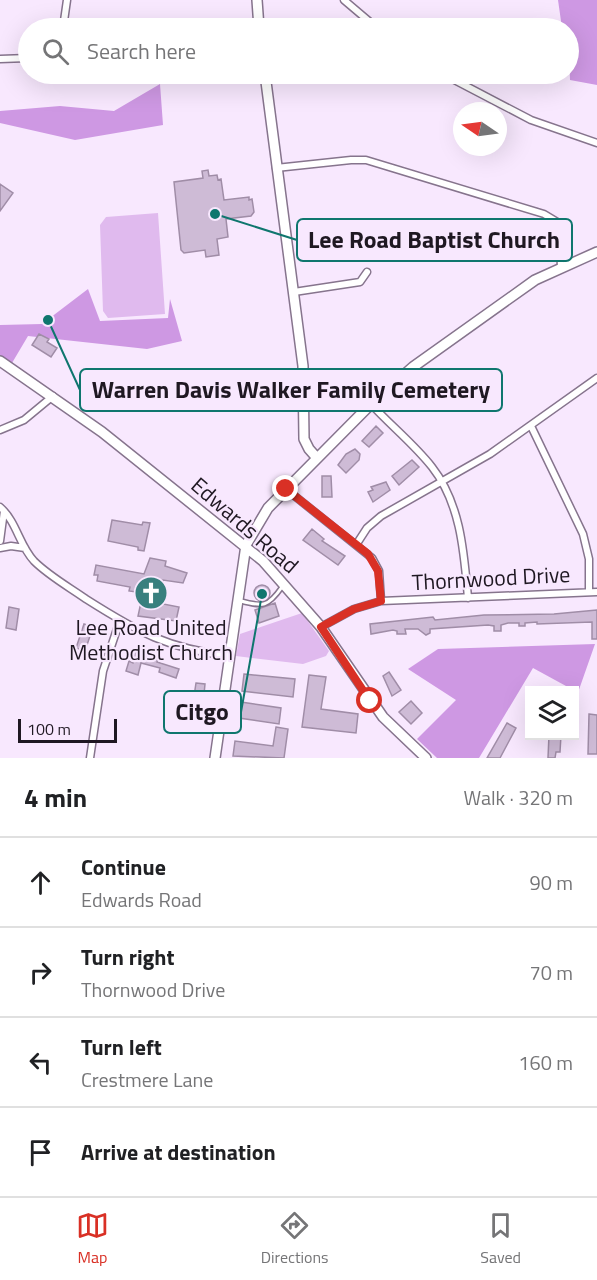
<!DOCTYPE html>
<meta charset="utf-8">
<style>
:root{--surface:#fff;--page:#f6f6f6;--text:#202124;--muted:#757577;--line:#e0e0e0;--accent:#d93025}
body{margin:0;font-family:"Titillium Web",sans-serif;background:var(--page);color:var(--text)}
.controls{position:absolute;right:18px;bottom:18px;display:grid;overflow:hidden;border-radius:0px;box-shadow:0 6px 24px #0002}
.controls button{width:54px;height:54px;display:grid;place-items:center;padding:0;border:0;border-bottom:2px solid var(--line);background:var(--surface);color:var(--text);font:30px sans-serif}
.compass{position:absolute;left:453px;top:102px;width:54px;height:54px;border-radius:50%;background:var(--surface);box-shadow:0 6px 24px #0002;rotate:283deg}
.scale{position:absolute;left:18px;bottom:15px;width:99px;box-sizing:border-box;padding-left:6px;border:3px solid #1f1822;border-top:0;font-size:16px;line-height:21px;white-space:nowrap;color:#1f1822;-webkit-text-stroke:4px #f8e8fe;paint-order:stroke}
.stop{position:absolute;width:18px;height:18px;margin:-14px;border:4px solid #d93025;border-radius:50%;background:#fff}
.stop.end{background:#d93025;border-color:#fff;box-shadow:0 2px 6px #0008}
.list{margin:0;padding:0;list-style:none}
h2{display:flex;justify-content:space-between;align-items:center;height:78px;margin:0;padding:0 24px;font-size:26px}
h2 small{font-size:20px;font-weight:400;color:var(--muted)}
.list li{display:grid;grid-template-columns:39px 1fr auto;gap:18px;align-items:center;box-sizing:border-box;height:90px;padding:0 24px;border-top:2px solid var(--line)}
.list b{display:block;font-size:22px;white-space:nowrap}
.list p{margin:0;font-size:20px;white-space:nowrap;color:var(--muted)}
.list em{font-size:20px;font-style:normal;color:var(--muted)}
.icon{flex:none;width:33px;height:33px;fill:none;stroke:currentColor;stroke-width:2;stroke-linecap:round;stroke-linejoin:round}
.map{position:relative;flex:none;width:597px;height:758px;overflow:hidden}
.search{position:absolute;background:var(--surface);box-shadow:0 6px 24px #0002;left:18px;right:18px;top:18px;height:66px;display:flex;align-items:center;gap:15px;box-sizing:border-box;padding:0 21px;border-radius:33px;color:var(--muted);font-size:22px}
.sheet{height:438px;background:var(--surface)}
nav{display:flex;justify-content:space-around;align-items:center;box-sizing:border-box;height:84px;border-top:2px solid var(--line);background:var(--surface);font-size:16px;color:var(--muted)}
nav a{display:grid;justify-items:center;gap:3px}
nav .on{color:var(--accent)}
.map>svg:first-child{display:block}
.green{fill:#e0baee}
.forest{fill:#ce98e3}
.building{fill:#cebbd6;stroke:#a08da7;stroke-width:1.5}
.lines{fill:none;stroke-linecap:round;stroke-linejoin:round}
.lane-casing{stroke:#86748d;stroke-width:6}
.street-casing{stroke:#86748d;stroke-width:9}
.secondary-casing{stroke:#86748d;stroke-width:12}
.lane{stroke:#fff;stroke-width:3}
.street{stroke:#fff;stroke-width:6}
.secondary{stroke:#fff;stroke-width:9}
.route{stroke:#d93025;stroke-width:8}
.labels{text-anchor:middle;dominant-baseline:central;stroke-width:4.5;stroke-linejoin:round;paint-order:stroke}
.street-label{font-size:22px;fill:#1f1822;stroke:#f8e8fe}
.poi-label{font-size:22px;fill:#1f1822;stroke:#f8e8fe}
.leader{fill:none;stroke:#0f766e;stroke-width:2}
.callout-dot{fill:#0f766e;stroke:#f8e8fe;stroke-width:2}
.callout{fill:#f8e8fe;stroke:#0f766e;stroke-width:2}
.callout-label{font-size:24px;text-anchor:middle;font-weight:bold;fill:#1f1822}
</style>
<div class="map">
<svg width="597" height="758" viewBox="0 0 597 758">
<rect width="100%" height="100%" fill="#f8e8fe"/>
<!-- green -->
<path class="green" d="M158 213 165 314 108 318 103 311 100 225 106 217Z
M302 613 329 651 326 656 303 664 236 656 240 634Z"/>
<!-- forest -->
<path class="forest" d="M558 0H597V85L570 80 568 28H562Z
M160 84 163 125 75 140 0 123V111L60 106 114 111Z
M88 289 100 321 168 318 170 299 182 341 147 349 28 336 12 363 0 355V325L42 324Z
M595 644 575 701 574 690H566V686L533 668 479 758H437L417 739 456 700 408 669 438 649Z"/>
<!-- building -->
<path class="building" d="M208 170 209 176 217 175 218 180 221 179 224 200 249 197V200L252 199 254 212 251 216 226 219 228 237 217 239 219 255 206 257 205 250 184 253 181 250 174 182 203 178 202 171Z
M0 184 13 193 0 211Z
M39 334 49 339 47 342 57 348 51 357 32 345Z
M376 426 383 433 369 447 362 441Z
M355 449 360 454 359 460 346 473 338 465 346 454Z
M412 460 419 467 399 485 392 476Z
M322 476H331L332 497H322Z
M386 482 390 490 373 502 368 492 373 490 371 487Z
M112 520 142 525 143 522 150 523 144 551 138 550V547L108 541Z
M312 529 324 539 322 541 345 556 338 565 303 540Z
M150 558 166 561 165 566 187 573 183 583 163 580 158 603 179 607 176 621 138 616 143 593 129 591 130 587 97 581 98 575H94L96 565 144 574Z
M254 593a8 8 0 1 1 16 0a8 8 0 1 1-16 0Z
M275 603 279 616 259 623 255 610Z
M9 607 19 609 16 630 6 628Z
M597 610V639H592V622L537 624V622L525 623V626H519V623H508L501 625V631H494V626L488 625 430 629V633L426 635 418 629H405L406 634H397V631L393 630 371 634 370 624 433 617 435 620 484 615 554 614Z
M84 624 93 627 85 651 76 648Z
M136 651 158 657 157 662 179 669 176 678 159 672 160 668 141 663 138 675 126 671 129 661 133 663Z
M389 672 401 690 392 696 383 676Z
M244 674 295 679 293 697 242 691Z
M309 675 326 677 321 709 358 714 356 733 302 727Z
M196 683 205 684 203 705 193 703Z
M411 701 422 713 411 724 399 712Z
M241 702 281 708 279 724 239 718Z
M589 714 597 715V754H588Z
M507 723 516 728 500 758H487Z
M276 727 288 729 284 758 233 756 235 741 273 746Z
M549 735H561L560 752H556L555 758H548Z"/>
<g class="lines">
<!-- lane casing -->
<g class="lane-casing">
<path id="lane" d="M241 601C263 607 268 607 282 587"/>
</g>
<!-- street casing -->
<g class="street-casing">
<path id="street" d="M344 0 377 28
M63 28 67 0
M0 59 28 58
M443 74 531 120 597 143
M276 168 351 160H366L544 214 559 223 561 267
M294 292 360 282 367 272
M371 404C390 425 414 444 432 467 461 504 464 553 468 598
M531 426 583 534 589 559V592
M0 430 24 420 53 396
M286 489 372 558 379 571 381 601
M0 507C17 522 19 545 34 561 49 576 69 587 86 599 138 632 168 649 230 656
M0 541 4 511
M356 545 367 528 381 516 490 454 597 378
M0 548 11 546 25 548
M321 627 354 609 381 601 597 592
M90 758 103 671 120 620"/>
</g>
<!-- secondary casing -->
<g class="secondary-casing">
<path id="secondary" d="M257 0 259 28
M265 74 303 366 304 439 309 449 317 458
M0 361 102 432 263 561 321 627 383 717 426 758
M215 758 246 545 268 508 371 404 413 367 535 280 597 252"/>
</g>
<!-- lane -->
<use href="#lane" class="lane"/>
<!-- street -->
<use href="#street" class="street"/>
<!-- secondary -->
<use href="#secondary" class="secondary"/>
</g>
<g class="lines">
<!-- route -->
<path class="route" d="M286 489 368 554 378 571 381 601 354 609 321 627 370 701"/>
</g>
<!-- icons -->
<defs>
<g id="church-disc" transform="scale(1.725)"><circle r="9.5" fill="#38807e" stroke="#f8e8fe"/><path d="M-1.2-6h2.4v3.5h3.3v2.4h-3.3V6h-2.4V-.1h-3.3v-2.4h3.3Z" fill="#fff"/></g>
</defs>
<g fill-rule="evenodd">
<use href="#church-disc" x="151" y="593"/>
</g>
<g class="labels">
<!-- street labels -->
<g class="street-label">
<text transform="translate(245 525) rotate(41)">Edwards Road</text>
<text transform="translate(491 578) rotate(-3)">Thornwood Drive</text>
</g>
<!-- poi labels -->
<g class="poi-label">
<text x="151" y="627">Lee Road United<tspan x="151" dy="25">Methodist Church</tspan></text>
</g>
</g>
<!-- callouts -->
<path class="leader" d="M215 214L297 240M48 320L80 390M262 594L241 712"/>
<g class="callout-dot">
<circle cx="215" cy="214" r="6"/>
<circle cx="48" cy="320" r="6"/>
<circle cx="262" cy="594" r="6"/>
</g>
<g class="callout">
<rect x="297" y="219" width="275" height="42" rx="6"/>
<rect x="80" y="369" width="422" height="42" rx="6"/>
<rect x="164" y="691" width="77" height="42" rx="6"/>
</g>
<g class="callout-label">
<text x="434" y="248">Lee Road Baptist Church</text>
<text x="291" y="398">Warren Davis Walker Family Cemetery</text>
<text x="202" y="720">Citgo</text>
</g>
</svg>
<div class="controls">
<button><svg class="icon" aria-label="layers" viewBox="0 0 24 24"><path d="M12 4l9 5-9 5-9-5zM3 14l9 5 9-5"/></svg></button>
</div>
<svg class="compass" viewBox="-18 -18 36 36"><path d="M0-13l5 13h-10z" fill="#e53935"/><path d="M0 13l5-13h-10z" fill="#757577"/></svg>
<div class="scale">100 m</div>
<div class="stop" style="left:370px;top:701px"></div>
<div class="stop end" style="left:286px;top:489px"></div>
<div class="search"><svg class="icon" aria-label="search" viewBox="0 0 24 24"><circle cx="10" cy="10" r="6"/><path d="M15 15l6 6"/></svg>Search here</div>
</div>
<section class="sheet">
<h2>4 min<small>Walk · 320 m</small></h2>
<ul class="list">
<li><svg class="icon" aria-label="ahead" viewBox="0 0 24 24"><path d="M12 20V5M6 11l6-6 6 6"/></svg><div><b>Continue</b><p>Edwards Road</p></div><em>90 m</em></li>
<li><svg class="icon" aria-label="right" viewBox="0 0 24 24"><path d="M7 20v-9h11M14 6l5 5-5 5"/></svg><div><b>Turn right</b><p>Thornwood Drive</p></div><em>70 m</em></li>
<li><svg class="icon" aria-label="left" viewBox="0 0 24 24"><path d="M17 20v-9H6M10 6l-5 5 5 5"/></svg><div><b>Turn left</b><p>Crestmere Lane</p></div><em>160 m</em></li>
<li><svg class="icon" aria-label="arrive" viewBox="0 0 24 24"><path d="M6 21V4h12l-3 4 3 4H6"/></svg><div><b>Arrive at destination</b></div></li>
</ul>
</section>
<nav>
<a class="on"><svg class="icon" aria-label="map" viewBox="0 0 24 24"><path d="M3 6l6-2 6 2 6-2v14l-6 2-6-2-6 2zM9 4v14M15 6v14"/></svg>Map</a>
<a><svg class="icon" aria-label="directions" viewBox="0 0 24 24"><path d="M12 3l9 9-9 9-9-9zM9 14v-3h6M13 9l2 2-2 2"/></svg>Directions</a>
<a><svg class="icon" aria-label="saved" viewBox="0 0 24 24"><path d="M7 4h10v16l-5-4-5 4z"/></svg>Saved</a>
</nav>
